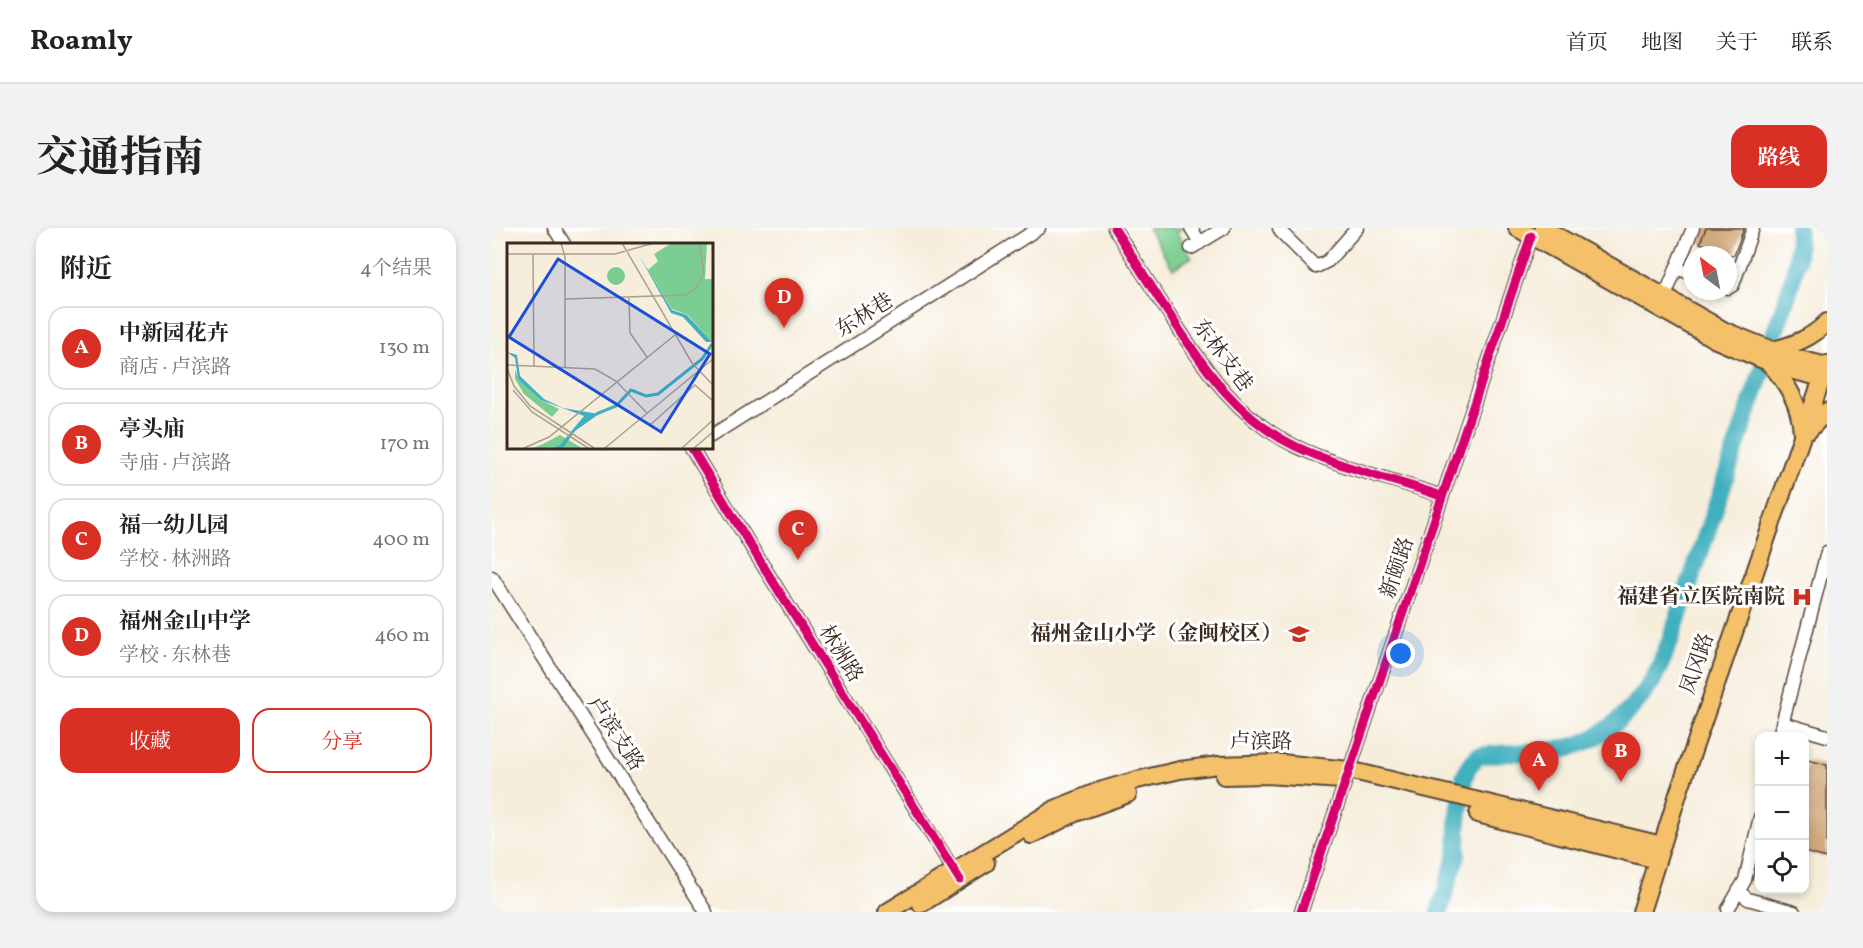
<!DOCTYPE html>
<html lang="zh">
<meta charset="utf-8">
<style>
:root{--surface:#fff;--page:#f2f2f2;--text:#222;--muted:#767676;--line:#e0e0e0;--accent:#d93025}
body{margin:0;font-family:Vollkorn,"Noto Serif SC",serif;background:var(--page);color:var(--text)}
.controls{position:absolute;right:18px;bottom:18px;display:grid;overflow:hidden;border-radius:12px;box-shadow:0 3px 9px #0003}
.controls button{width:54px;height:54px;display:grid;place-items:center;padding:0;border:0;border-bottom:2px solid var(--line);background:var(--surface);color:var(--text);font:30px sans-serif}
.compass{position:absolute;left:1191px;top:18px;width:54px;height:54px;border-radius:50%;background:var(--surface);box-shadow:0 3px 9px #0003;rotate:328deg}
.you{position:absolute;left:909px;top:426px;width:21px;height:21px;margin:-15px;border:4px solid #fff;border-radius:50%;background:#1a73e8;box-shadow:0 0 0 9px #1a73e833}
.badge{display:grid;place-items:center;width:39px;height:39px;border-radius:50%;background:var(--accent);color:#fff;font-size:20px;font-weight:700}
.pin{position:absolute;translate:-50% -50px;filter:drop-shadow(0 2px 3px #0008)}
.pin::after{content:'';position:absolute;top:32px;width:21px;height:18px;background:inherit;clip-path:polygon(0 0,100% 0,50% 100%)}
.list{margin:0;padding:0;list-style:none}
h2{display:flex;justify-content:space-between;align-items:center;height:78px;margin:0;padding:0 24px;font-size:26px}
h2 small{font-size:20px;font-weight:400;color:var(--muted)}
.list li{display:grid;grid-template-columns:39px 1fr auto;gap:18px;align-items:center;box-sizing:border-box;height:84px;margin:0 12px 12px;padding:0 12px;border:2px solid var(--line);border-radius:18px}
.list b{display:block;font-size:22px;white-space:nowrap}
.list p{margin:0;font-size:20px;white-space:nowrap;color:var(--muted)}
.list em{font-size:20px;font-style:normal;color:var(--muted)}
.actions{display:flex;gap:12px;padding:18px 24px}
.actions a{flex:1;padding:14px 0;border:2px solid var(--accent);border-radius:18px;text-align:center;font-size:21px;color:var(--accent)}
.actions .main{background:var(--accent);color:#fff}
.icon{flex:none;width:33px;height:33px;fill:none;stroke:currentColor;stroke-width:2;stroke-linecap:round;stroke-linejoin:round}
.map{position:relative;flex:none;width:1335px;height:684px;overflow:hidden;border-radius:18px}
header{display:flex;align-items:center;gap:36px;box-sizing:border-box;height:84px;padding:0 30px;background:var(--surface);border-bottom:2px solid var(--line)}
header strong{font-size:28px}
nav{display:flex;gap:33px;margin-inline-start:auto;font-size:21px}
.intro{display:flex;align-items:center;justify-content:space-between;box-sizing:border-box;height:144px;padding:0 36px}
h1{margin:0;font-size:42px}
.button{padding:15px 27px;border-radius:18px;background:var(--accent);color:#fff;font-size:21px;font-weight:700}
main{display:flex;gap:36px;padding:0 36px}
aside{flex:1;background:var(--surface);border-radius:18px;box-shadow:0 3px 9px #0003}
.map>svg:first-child{display:block}
.green{fill:#7bce91;stroke:#5b7c58;stroke-width:1.5}
.lines{fill:none;stroke-linecap:round;stroke-linejoin:round}
.river{stroke:#41afbe;stroke-width:18}
.building{fill:#d0aa7e}
.minor-casing{stroke:#57473a;stroke-width:15}
.major-casing{stroke:#57473a;stroke-width:20}
.minor{stroke:#fff;stroke-width:12}
.major{stroke:#f4c16a;stroke-width:16}
.cycleway-casing{stroke:#fff;stroke-width:13}
.cycleway{stroke:#d6006c;stroke-width:9}
.labels{text-anchor:middle;dominant-baseline:central;stroke-width:6;stroke-linejoin:round;paint-order:stroke}
.street-label{font-size:21px;fill:#3b2a1e;stroke:#fff}
.poi-label{font-size:21px;font-weight:bold;fill:#3b2a1e;stroke:#fff;text-anchor:end}
.inset-river{fill:none;stroke:#41afbe;stroke-width:3}
.inset-road{fill:none;stroke:#ab9f8f;stroke-width:1.5}
.view{fill:#1d4ed8;fill-opacity:0.15;stroke:#1d4ed8;stroke-width:3}
.inset-edge{fill:none;stroke:#3b2a1e;stroke-width:3}
</style>
<header>
<strong>Roamly</strong>
<nav><a>首页</a><a>地图</a><a>关于</a><a>联系</a></nav>
</header>
<div class="intro"><h1>交通指南</h1><a class="button">路线</a></div>
<main>
<aside>
<h2>附近<small>4个结果</small></h2>
<ul class="list">
<li><span class="badge">A</span><div><b>中新园花卉</b><p>商店 · 卢滨路</p></div><em>130 m</em></li>
<li><span class="badge">B</span><div><b>亭头庙</b><p>寺庙 · 卢滨路</p></div><em>170 m</em></li>
<li><span class="badge">C</span><div><b>福一幼儿园</b><p>学校 · 林洲路</p></div><em>400 m</em></li>
<li><span class="badge">D</span><div><b>福州金山中学</b><p>学校 · 东林巷</p></div><em>460 m</em></li>
</ul>
<div class="actions"><a class="main">收藏</a><a>分享</a></div>
</aside>
<div class="map">
<svg width="1335" height="684" viewBox="0 0 1335 684">
<rect width="100%" height="100%" fill="#fff"/>
<filter id="ink" filterUnits="userSpaceOnUse"><feTurbulence type="fractalNoise" baseFrequency=".0167" numOctaves="2"/><feDisplacementMap in="SourceGraphic" scale="12" xChannelSelector="R" yChannelSelector="G"/><feConvolveMatrix kernelMatrix="1 2 1 2 8 2 1 2 1" color-interpolation-filters="sRGB"/></filter>
<filter id="wash" filterUnits="userSpaceOnUse"><feTurbulence type="fractalNoise" baseFrequency=".008" numOctaves="4" result="noise"/><feDisplacementMap in="SourceGraphic" scale="24" xChannelSelector="R" yChannelSelector="G"/><feGaussianBlur stdDeviation="1.35" result="paint"/><feColorMatrix in="noise" values="0 0 0 0 0 0 0 0 0 0 0 0 0 0 0 0 0 1.4 0 .05"/><feComposite in="paint" operator="in"/></filter>
<g filter="url(#wash)">
<rect width="100%" height="100%" fill="#f6eddb"/>
<!-- green -->
<path class="green" d="M656 0H691L684 4 700 29 681 41Z"/>
<g class="lines">
<!-- river -->
<path class="river" d="M947 684 965 626 966 592 972 550 976 539 986 528C1014 524 1041 525 1069 521 1107 515 1138 487 1159 455 1167 443 1172 427 1178 413L1298 60 1305 33 1306 0"/>
</g>
<g id="blocks">
<!-- building -->
<path class="building" d="M1214 0H1252L1242 27H1224L1226 21 1208 15Z
M1316 532 1335 537V630L1312 624V545Z"/>
</g>
</g>
<g filter="url(#ink)">
<use href="#blocks" fill-opacity="0" stroke="#57473a" stroke-width="1.5"/>
<g class="lines">
<!-- minor casing -->
<g class="minor-casing">
<path id="minor" d="M62 0 72 16
M622 0C642 31 661 62 681 92 714 143 747 191 803 218 849 240 901 251 949 268
M699 0 708 15
M787 0 789 4 824 39 836 33 865 0
M699 20 732 0
M1184 40 1200 46
M1236 60 1241 57 1261 0
M1173 68 1201 0
M219 208 547 0
M199 219 260 320 466 649
M0 349 214 684
M1290 495 1335 508
M1287 508 1335 324
M1246 663 1256 671 1302 684
M1236 681 1253 652 1268 589
M809 684 1039 8"/>
</g>
<!-- major casing -->
<g class="major-casing">
<path id="major" d="M1025 0 1224 112 1290 140 1335 151
M1051 0 1233 103 1295 128 1335 138
M1281 122C1301 117 1320 110 1335 94
M1277 135C1296 156 1308 176 1310 205
M1316 203 1335 183
M732 548 774 547 850 552
M986 586 1165 632
M539 607 583 585 636 566
M429 676 494 635
M395 684 563 581 607 563 645 552 688 542 727 537 789 535 857 542 1170 617
M1149 684 1186 566 1335 136"/>
</g>
<!-- minor -->
<use href="#minor" class="minor"/>
<!-- major -->
<use href="#major" class="major"/>
<!-- cycleway casing -->
<g class="cycleway-casing">
<path id="cycleway" d="M622 0C642 31 661 62 681 92 714 143 747 191 803 218 849 240 901 251 949 268
M199 219 260 320 468 652
M809 684 1039 8"/>
</g>
<!-- cycleway -->
<use href="#cycleway" class="cycleway"/>
</g>
</g>
<!-- icons -->
<defs>
<g id="hospital-bare" transform="scale(1.62)"><path d="M-5-5h3v3.5h4V-5h3V5h-3V1.5h-4V5h-3Z" fill="#c8321e" stroke="#fff" stroke-width="2.5" paint-order="stroke"/></g>
<g id="school-bare" transform="scale(1.62)"><path d="M0-5L7-2L0 1L-7-2ZM-4 1L0 2.5L4 1V4Q0 6-4 4Z" fill="#c8321e" stroke="#fff" stroke-width="2.5" paint-order="stroke"/></g>
</defs>
<g fill-rule="evenodd">
<use href="#hospital-bare" x="1310" y="369"/>
<use href="#school-bare" x="807" y="406"/>
</g>
<g class="labels">
<!-- street labels -->
<g class="street-label">
<text transform="translate(373 88) rotate(-32)">东林巷</text>
<text transform="translate(730 128) rotate(53)">东林支巷</text>
<text transform="translate(906 340) rotate(-71)">新颐路</text>
<text transform="translate(348 426) rotate(58)">林洲路</text>
<text transform="translate(1206 436) rotate(-71)">凤冈路</text>
<text transform="translate(123 506) rotate(57)">卢滨支路</text>
<text x="769" y="514">卢滨路</text>
</g>
<!-- poi labels -->
<g class="poi-label">
<text x="1293" y="369">福建省立医院南院</text>
<text x="790" y="406">福州金山小学（金闽校区）</text>
</g>
</g>
<!-- overview -->
<g transform="translate(15 15)">
<rect width="206" height="206" fill="#f6eddb"/>
<path d="M165 0H200L198 36H205V99L181 72 165 66 141 27 151 18 147 11ZM100 33a9 9 0 1 1 18 0a9 9 0 1 1-18 0ZM8 127 12 136 34 157 52 166 45 174 17 151 8 136ZM53 192 75 205H26L36 201Z" fill="#7bce91"/>
<path d="M132 12 165 67 180 72 205 99H199L176 74 164 70ZM0 109 10 112 13 133 37 156 56 165 92 171 68 188 56 205H46L53 202 77 173 34 157 11 136 8 115Z" fill="#41afbe"/>
<path class="inset-river" d="M89 171 109 163 124 147 139 153 151 151 195 116 205 101"/>
<path class="inset-road" d="M54 0 58 14V124M115 0 185 120 206 142M0 11H108L147 0M26 11 27 123M122 55 123 90 140 114M58 56 179 52 189 45 197 30 192 0M0 122 88 126 109 138 140 170M0 125 7 143 23 163 87 205M6 147 25 169 81 205M143 182 188 142 206 158M17 205 42 194 168 92M98 205 206 116M175 205 206 177M187 205 206 189"/>
<path class="view" d="M51 16 203 111 154 189 2 94Z"/>
<rect width="206" height="206" class="inset-edge"/>
</g>
</svg>
<div class="controls">
<button>+</button>
<button>−</button>
<button><svg class="icon" aria-label="locate" viewBox="0 0 24 24"><circle cx="12" cy="12" r="6"/><path d="M12 2v4M12 18v4M2 12h4M18 12h4"/></svg></button>
</div>
<svg class="compass" viewBox="-18 -18 36 36"><path d="M0-13l5 13h-10z" fill="#e53935"/><path d="M0 13l5-13h-10z" fill="#767676"/></svg>
<div class="you"></div>
<div class="pin badge" style="left:1047px;top:563px">A</div>
<div class="pin badge" style="left:1129px;top:554px">B</div>
<div class="pin badge" style="left:306px;top:332px">C</div>
<div class="pin badge" style="left:292px;top:100px">D</div>
</div>
</main>
